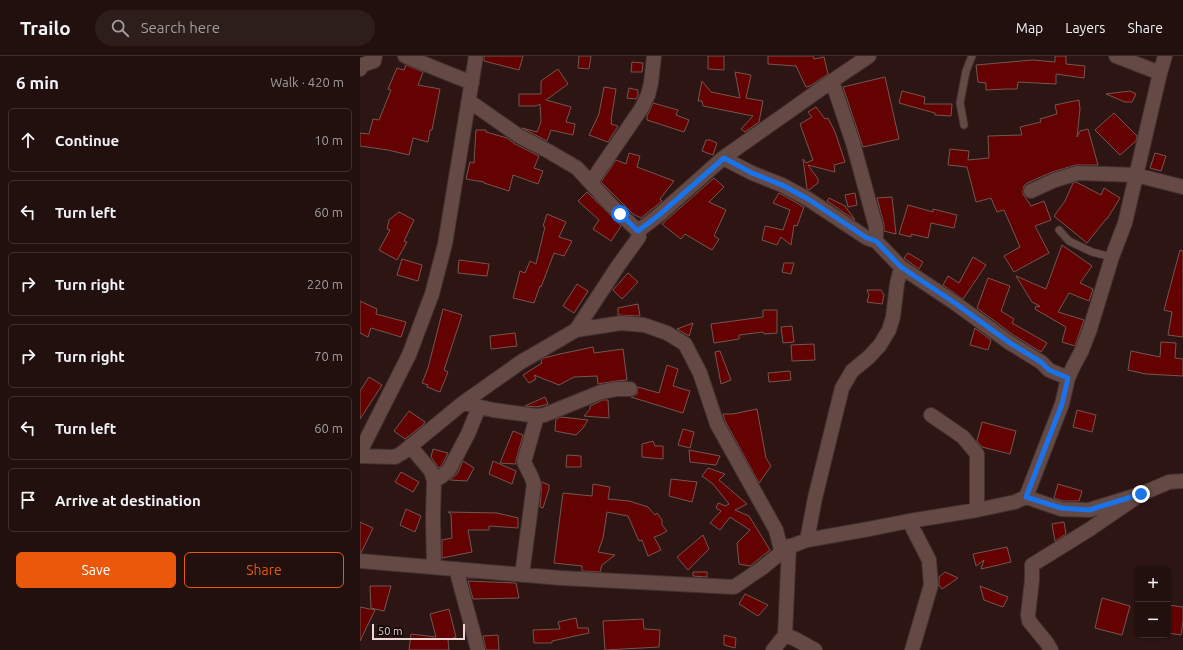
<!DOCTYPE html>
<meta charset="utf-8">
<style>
:root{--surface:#21100e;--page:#2d1e1c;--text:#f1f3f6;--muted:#a29d9e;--line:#3e302e;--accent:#ea580c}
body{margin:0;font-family:Ubuntu,sans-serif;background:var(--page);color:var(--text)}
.controls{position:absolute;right:12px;bottom:12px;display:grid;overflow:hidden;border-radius:6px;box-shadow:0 1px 3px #0004}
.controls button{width:36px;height:36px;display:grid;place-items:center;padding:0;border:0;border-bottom:1px solid var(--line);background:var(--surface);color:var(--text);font:20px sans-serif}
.scale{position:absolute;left:12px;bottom:10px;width:93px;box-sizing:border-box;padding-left:4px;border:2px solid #e9d8d5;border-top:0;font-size:11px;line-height:14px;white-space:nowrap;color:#e9d8d5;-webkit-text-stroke:3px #0e0504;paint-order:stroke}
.stop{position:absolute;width:12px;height:12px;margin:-9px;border:3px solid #1a73e8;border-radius:50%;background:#fff}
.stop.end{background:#1a73e8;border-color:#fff;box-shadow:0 1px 4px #0008}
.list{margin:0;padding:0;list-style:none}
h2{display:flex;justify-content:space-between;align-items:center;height:52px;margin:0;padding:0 16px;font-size:17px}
h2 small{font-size:13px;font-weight:400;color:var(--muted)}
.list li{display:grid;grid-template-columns:26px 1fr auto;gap:12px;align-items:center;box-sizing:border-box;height:64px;margin:0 8px 8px;padding:0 8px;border:1px solid var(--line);border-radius:6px}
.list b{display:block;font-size:15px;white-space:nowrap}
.list em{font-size:13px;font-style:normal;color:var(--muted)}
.actions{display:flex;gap:8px;padding:12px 16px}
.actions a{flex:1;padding:9px 0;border:1px solid var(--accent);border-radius:6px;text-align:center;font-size:14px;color:var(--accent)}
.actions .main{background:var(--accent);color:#fff}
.icon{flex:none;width:22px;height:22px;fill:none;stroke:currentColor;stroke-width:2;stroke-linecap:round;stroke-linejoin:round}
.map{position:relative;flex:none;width:823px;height:594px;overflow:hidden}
header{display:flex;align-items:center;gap:24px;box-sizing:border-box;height:56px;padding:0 20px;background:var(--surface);border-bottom:1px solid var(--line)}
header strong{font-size:19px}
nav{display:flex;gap:22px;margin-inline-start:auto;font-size:14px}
.search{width:280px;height:36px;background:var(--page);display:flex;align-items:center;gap:10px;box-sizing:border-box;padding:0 14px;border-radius:22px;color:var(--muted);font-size:15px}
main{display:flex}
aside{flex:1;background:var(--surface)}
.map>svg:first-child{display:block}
.building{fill:#640101;stroke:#735752}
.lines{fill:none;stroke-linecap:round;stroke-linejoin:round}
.lane-casing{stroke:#423130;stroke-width:9}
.street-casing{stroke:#423130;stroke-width:16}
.lane{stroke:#644944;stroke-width:7}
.street{stroke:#644944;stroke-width:14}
.route{stroke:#1a73e8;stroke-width:5}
</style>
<header>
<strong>Trailo</strong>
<div class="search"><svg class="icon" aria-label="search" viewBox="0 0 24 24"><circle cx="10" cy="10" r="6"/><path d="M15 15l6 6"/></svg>Search here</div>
<nav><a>Map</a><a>Layers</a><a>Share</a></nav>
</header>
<main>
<aside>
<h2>6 min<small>Walk · 420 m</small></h2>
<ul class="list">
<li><svg class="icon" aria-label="ahead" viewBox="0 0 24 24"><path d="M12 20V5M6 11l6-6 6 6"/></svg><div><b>Continue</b></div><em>10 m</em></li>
<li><svg class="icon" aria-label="left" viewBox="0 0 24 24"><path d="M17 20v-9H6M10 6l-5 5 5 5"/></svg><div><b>Turn left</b></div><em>60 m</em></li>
<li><svg class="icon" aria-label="right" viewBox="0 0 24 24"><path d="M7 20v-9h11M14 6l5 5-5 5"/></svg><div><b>Turn right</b></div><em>220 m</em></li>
<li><svg class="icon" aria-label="right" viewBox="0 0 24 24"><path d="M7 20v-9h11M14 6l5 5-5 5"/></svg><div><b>Turn right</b></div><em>70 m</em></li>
<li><svg class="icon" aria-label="left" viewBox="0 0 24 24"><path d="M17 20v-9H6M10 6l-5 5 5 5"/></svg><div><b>Turn left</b></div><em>60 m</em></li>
<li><svg class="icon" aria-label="arrive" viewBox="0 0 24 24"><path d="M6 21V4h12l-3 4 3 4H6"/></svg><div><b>Arrive at destination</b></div></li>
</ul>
<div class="actions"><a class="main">Save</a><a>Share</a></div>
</aside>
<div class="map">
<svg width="823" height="594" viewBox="0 0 823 594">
<rect width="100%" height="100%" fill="#2c1512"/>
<!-- building -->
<path class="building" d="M124 0H163L159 14 124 5Z
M219 0H231L229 13 218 12Z
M348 0H364V14L348 13Z
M408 0H453L454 3 464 1 468 18 450 30 446 31 436 10 408 8Z
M695 0H706V8L725 10 724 22 696 18V28L658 26 657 33H646L626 34V27L618 26 616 9 673 4 695 6Z
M272 6 283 7 282 16H271Z
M46 9 63 16 58 29 80 33 72 74H70L68 86 53 82 49 99 28 94 0 90V77L9 78 13 63 19 64 31 34 28 33 37 12 44 14Z
M198 13 208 28 186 44 211 51 206 66 215 68 213 79 191 74 187 85 162 72 177 76 181 66 180 48 176 50H159V38H181V25Z
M375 16 391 19 386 42 403 45 399 66 385 76 381 73 393 60 343 50 342 45H338L342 25 351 36 380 42Z
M525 21 539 83 503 91 483 31Z
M244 31 256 33 251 64 252 65 251 68 258 70 248 86 229 79 239 58Z
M269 32 278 34V39L276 43 267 42Z
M542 35 565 41 564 48H592L591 60 575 59V57L539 47Z
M770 35 776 38 772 46H765L746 38Z
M719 44 720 53 717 81 720 75 728 73 738 109H716L692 116 667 127 664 130 663 134V138L671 150 684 145 691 164 675 170 689 197 654 216 644 200 660 191 644 154 637 156 631 142 616 146 607 111 588 109 590 93 609 95 608 104 629 102 628 80 662 79 660 71 681 66 680 63 697 58 695 49Z
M293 47 318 54 316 59 329 64 324 76 287 64V60Z
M456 51 465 63 468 62 475 76 485 106 474 109 475 116 448 109 458 123V127L449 134 447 133 443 103 446 107 453 104 440 68 452 61 448 56Z
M754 57 777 80 776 85 760 99 735 74Z
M116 74H126V76L147 82 155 88 179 100 174 112 183 115 178 128 153 119 149 135 124 127V126L106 123 110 106 114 107Z
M346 84H350L357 87 353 99 342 95Z
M269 97 280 100 277 111 314 125 300 143 302 145 281 162 273 158 241 126 256 104 266 108Z
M795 97 806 100 801 115 790 112Z
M354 122 364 131 349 146 366 154 354 180 359 183 352 194 325 178 321 183 302 168Z
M716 126 741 139 744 132 760 142 747 163H746L727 187 694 160 705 145 713 127Z
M227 136 261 170 251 185 233 173 239 164 218 145Z
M419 137 444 151 437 170 434 169 431 189 421 181 417 189 402 184 405 170 423 174 430 154 413 147Z
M495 137 497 149 488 151 485 139Z
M532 141 536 178 524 175V169L517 142Z
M469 142 485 150 495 164 467 145Z
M548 149 573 156V153L597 159 594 172 571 167 568 182 551 178V181L539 178Z
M39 156 54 164 44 185 47 186 37 204 19 194 30 174 27 173 29 164Z
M187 158 206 166 199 181 212 185 204 200 194 197 181 231 180 230 174 247 153 242 160 215 165 217 170 205 176 208 185 171 183 170Z
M702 189 732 210 720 227 733 233 729 245 709 237 698 256 724 264 715 290 702 286 706 271 675 253 676 250 679 251 680 250 672 246 656 220 686 233Z
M820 194 823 195V281L808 279 812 256 804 254Z
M548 197 563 206 559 213 544 202Z
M613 201 626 209 603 243 583 229 588 220 599 227Z
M42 203 62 209 58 225 37 219Z
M99 204 129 208 127 220 98 217Z
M424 207H434L431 218 422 216Z
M268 217 278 226 262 243 253 234Z
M628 222 650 230 641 255 654 263 652 267 687 287 681 296 655 280 617 252Z
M217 228 228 235 214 257 203 250Z
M507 234H521L524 239 522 248 507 246 509 239Z
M0 245 17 253 16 258 46 266 41 281 11 272 8 281 0 277Z
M278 248 280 260 258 259V252Z
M83 253 102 259 84 314 88 316 80 336 67 331 68 329 62 327 68 312Z
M403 254H417V277L404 278 403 276 379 279V283L354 287 351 268 403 261Z
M333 267 329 280 317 273Z
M432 270 434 286 423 287 421 271Z
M615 272 631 284 628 294 610 289Z
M155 277 157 290 131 293 130 280Z
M801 286 816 287 815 302 823 303V320L786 318 768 314 771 295 800 301Z
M454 288 455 304 432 305 431 289Z
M233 291 234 297 263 293 267 324 256 325 238 328 237 320 214 321 199 329 174 319 176 323 169 327 163 319 182 307 181 304 184 302 200 298Z
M360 295 371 324 361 328 355 296Z
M307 309 318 313 313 330 330 335 323 357 271 341 277 338 278 331 299 337Z
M430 315 431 324 409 326 408 317Z
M9 321 22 329 0 363V335Z
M185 341 188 348 177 351 165 350Z
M243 344H248L249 362 224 360 230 353V350Z
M397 353 406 402 411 410 399 427 365 365 363 358H373Z
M717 354 736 359 732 376 713 371Z
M49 355 65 366 63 369 45 383 34 375Z
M201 361 228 364 223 372 216 379 195 375 196 363Z
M622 366 656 375 650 398 622 391 617 385Z
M323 373 334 376 330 392 318 389Z
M153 375 163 379 156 404V408L140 407Z
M293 385 295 390H303V403L282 401V388Z
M73 393 88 397 82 409 79 412 71 401Z
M329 394 360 400 356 409 330 406Z
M207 399 221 400V411H206Z
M103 405 114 412 107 425 90 424 97 418Z
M133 405 156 415 152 428 129 418Z
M348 412 365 418 359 424 387 448 375 454 389 460 410 494 390 510 379 508 377 487 390 474 370 461 360 474 350 467 361 455 356 452 358 447 366 450 369 448 353 428 342 420Z
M41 416 59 426 53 436 35 426Z
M311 423 337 426 332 446 309 440Z
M182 426 189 429V433L183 452 180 451Z
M233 428 250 431 248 443 269 445 288 451 295 459 297 457 302 464V469L307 475 300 479 294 481 301 494 288 500 282 484 279 485 268 460 247 456 243 482 238 496 255 499 242 509 240 516 222 515V510L194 507 203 437 232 440Z
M698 428 722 435 719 445H703L694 442Z
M46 453 61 460 55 476 40 469Z
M88 456 137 457 158 462V472L129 470V474H108L112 496 82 502V484L92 482 91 458Z
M0 466 13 472 1 497H0Z
M704 466 706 478 695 485 692 468Z
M343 479 349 493 328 514 317 501Z
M647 491 651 506 621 513 624 504 616 510 613 498Z
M333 516H347V521L333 520Z
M585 516 598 522 582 533 579 529V521Z
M108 525 156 527 159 542 113 543Z
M10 530H31L24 555 11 552Z
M620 530 648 541 643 551 624 544Z
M385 538 408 549 398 560 379 548Z
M742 542 770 550 762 579 735 572Z
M808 549 823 551V565L821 579 808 577Z
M0 551 15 554 0 585Z
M89 553 96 581 88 584 89 594H49L51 578 76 581 70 558Z
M216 562 218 572H228L229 577 192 585V587H174L173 574 200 573 198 566Z
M283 563 284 573 300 574 299 591 245 594 243 565Z
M138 579 139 594H126L123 580Z
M364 579 376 582 375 592 364 589Z"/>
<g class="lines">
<!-- lane casing -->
<g class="lane-casing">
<path id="lane" d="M604 69 600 47 606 15 612 0
M699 174 709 185 732 196 752 201"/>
</g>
<!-- street casing -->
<g class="street-casing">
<path id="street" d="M45 0 112 27
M756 0 800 17
M0 13 2 9 14 5 15 0
M472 25 493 87 516 171V185
M109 45 159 80 188 95 217 112 251 149 278 175
M363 102 392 117 422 129 448 143 507 182 516 185 541 211 595 247 650 287 681 306 689 314 708 322
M231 126 281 53 288 39 291 27 294 0
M671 135 695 124 718 117 776 119 823 131
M216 274 258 210 279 181 278 175 299 159 363 102 472 25 509 0
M103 347 133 354 177 360 184 359 241 336 257 333H270
M571 359 603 381 617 398V454
M50 390 71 415 74 425 73 462 74 511
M0 396 49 299 72 238 85 188 116 0
M0 400 35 401 42 397 103 347 161 306 216 274 261 267 284 269 307 277 325 288 340 317 357 368 416 474 421 494 447 484 509 473 549 465 617 454 655 446 666 441 701 453 729 454 781 438
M74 425 82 420 89 414 108 378 119 351
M666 441 702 348 708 322 714 309 722 294 730 273 752 201 765 167 800 17 805 0
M549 465 569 504 571 529 552 594
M447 484 455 442 482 332 492 315 509 301 520 289 529 274 533 261 537 228 541 211
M0 505 201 522 374 531 402 512 429 490
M96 513 118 594
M162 519 174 428 171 420 164 406 177 360
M425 579 435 583 455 594
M413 594 425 579 429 490
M691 594 687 587 669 565 668 559 672 524V509L730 473 781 438 809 426 823 425"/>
</g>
<!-- lane -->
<use href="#lane" class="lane"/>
<!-- street -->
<use href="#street" class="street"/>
</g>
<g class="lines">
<!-- route -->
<path class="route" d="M260 158 278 175 299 159 364 102 392 117 422 129 448 143 507 182 516 185 541 211 595 247 650 287 681 306 689 314 708 322 702 348 666 441 701 452 729 454 781 438"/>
</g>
</svg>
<div class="controls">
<button>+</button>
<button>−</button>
</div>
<div class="scale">50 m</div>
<div class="stop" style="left:260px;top:158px"></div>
<div class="stop end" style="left:781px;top:438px"></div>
</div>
</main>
